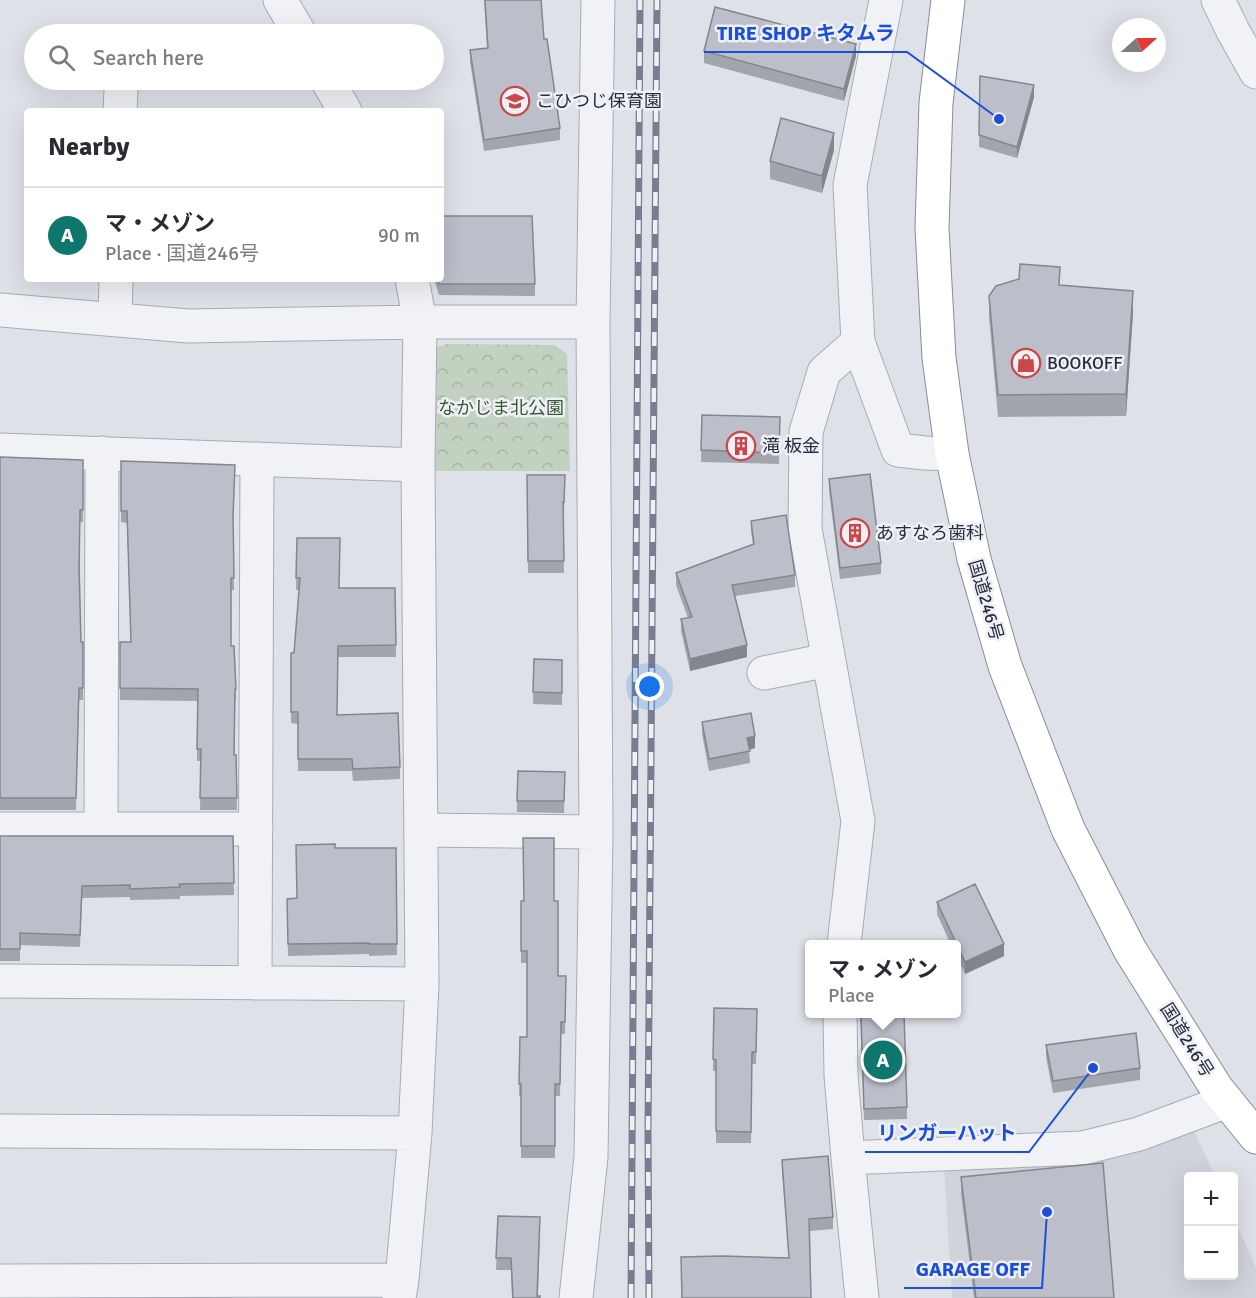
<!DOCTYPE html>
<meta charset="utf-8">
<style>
:root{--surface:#fff;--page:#f2f2f3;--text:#2b2b33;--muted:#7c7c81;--line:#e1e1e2;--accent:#0f766e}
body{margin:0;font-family:Signika,"Noto Sans JP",sans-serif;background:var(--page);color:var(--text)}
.controls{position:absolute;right:18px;bottom:18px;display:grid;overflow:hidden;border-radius:6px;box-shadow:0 6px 24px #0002}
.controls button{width:54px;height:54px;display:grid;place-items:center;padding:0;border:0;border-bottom:2px solid var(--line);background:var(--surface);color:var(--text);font:30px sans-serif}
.compass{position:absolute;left:1112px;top:18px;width:54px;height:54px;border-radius:50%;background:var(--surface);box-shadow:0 6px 24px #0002;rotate:69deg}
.you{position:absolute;left:650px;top:687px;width:21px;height:21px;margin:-15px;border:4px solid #fff;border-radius:50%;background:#1a73e8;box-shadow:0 0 0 9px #1a73e833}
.badge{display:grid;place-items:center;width:39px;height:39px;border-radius:50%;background:var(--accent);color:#fff;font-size:20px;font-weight:700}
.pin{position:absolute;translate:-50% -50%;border:3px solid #fff;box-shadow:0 2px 6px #0006}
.popup{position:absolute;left:805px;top:940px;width:156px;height:78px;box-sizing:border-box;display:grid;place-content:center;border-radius:6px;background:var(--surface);filter:drop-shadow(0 2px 4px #0005);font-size:20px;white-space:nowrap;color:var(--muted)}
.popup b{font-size:22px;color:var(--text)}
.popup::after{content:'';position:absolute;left:50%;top:100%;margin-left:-12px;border:12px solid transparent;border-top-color:var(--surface)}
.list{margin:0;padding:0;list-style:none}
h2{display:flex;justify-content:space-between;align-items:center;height:78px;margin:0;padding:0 24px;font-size:26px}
h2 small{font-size:20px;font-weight:400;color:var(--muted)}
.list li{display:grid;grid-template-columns:39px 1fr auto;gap:18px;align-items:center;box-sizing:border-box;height:96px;padding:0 24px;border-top:2px solid var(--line)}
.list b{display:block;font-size:22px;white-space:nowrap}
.list p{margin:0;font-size:20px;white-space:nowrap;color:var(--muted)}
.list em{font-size:20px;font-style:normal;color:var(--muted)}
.icon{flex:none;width:33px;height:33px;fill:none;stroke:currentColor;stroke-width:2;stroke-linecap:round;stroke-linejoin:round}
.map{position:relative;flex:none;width:1256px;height:1298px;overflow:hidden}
.search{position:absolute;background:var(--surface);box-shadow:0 6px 24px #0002;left:24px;top:24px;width:420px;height:66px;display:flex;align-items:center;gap:15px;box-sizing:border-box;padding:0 21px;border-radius:33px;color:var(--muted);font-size:22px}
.panel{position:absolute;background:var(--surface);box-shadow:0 6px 24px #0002;left:24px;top:108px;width:420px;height:174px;border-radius:6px}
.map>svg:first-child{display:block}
.built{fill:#d0d3dc}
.park{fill:url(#park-crowns)}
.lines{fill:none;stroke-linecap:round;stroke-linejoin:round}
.minor-casing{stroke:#a7abb4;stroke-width:35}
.highway-casing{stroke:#868c9d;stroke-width:35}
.minor{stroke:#f1f2f6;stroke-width:33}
.highway{stroke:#fff;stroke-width:33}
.rail-casing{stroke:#787e90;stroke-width:7}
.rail{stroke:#eef0f5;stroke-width:4.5;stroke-dasharray:14;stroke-linecap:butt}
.wall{fill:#a2a4ae}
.shaded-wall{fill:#84868d}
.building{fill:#bcbfca;stroke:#84868d;stroke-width:1.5}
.labels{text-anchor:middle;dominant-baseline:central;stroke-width:5;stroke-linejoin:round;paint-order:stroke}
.poi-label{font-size:18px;fill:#282d3e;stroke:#eef0f5;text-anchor:start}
.park-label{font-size:18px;fill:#385936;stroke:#eef0f5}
.street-label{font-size:18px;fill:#282d3e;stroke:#eef0f5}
.leader{fill:none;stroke:#1d4ed8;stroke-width:2}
.callout-dot{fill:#1d4ed8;stroke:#eef0f5;stroke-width:2}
.callout-label{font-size:20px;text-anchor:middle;font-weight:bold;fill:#1d4ed8;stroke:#eef0f5;stroke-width:5;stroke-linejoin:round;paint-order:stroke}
</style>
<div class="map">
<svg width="1256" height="1298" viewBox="0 0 1256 1298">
<defs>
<pattern id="park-crowns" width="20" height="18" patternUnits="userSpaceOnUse" patternTransform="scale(1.5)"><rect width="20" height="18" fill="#c2d1c0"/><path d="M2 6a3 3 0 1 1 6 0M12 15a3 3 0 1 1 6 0" fill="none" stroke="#a7b4a6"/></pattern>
</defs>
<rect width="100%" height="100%" fill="#dee1e7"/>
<!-- built -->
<path class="built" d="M1193 1129 1215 1176H1188V1276H1234V1218L1256 1268V1298H952L944 1165Z"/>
<!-- park -->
<path class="park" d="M446 344 555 345 567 354 570 471H433V349Z"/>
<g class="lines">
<!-- minor casing -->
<g class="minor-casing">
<path id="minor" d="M280 0 300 34
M1218 0 1233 31 1256 72
M327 80 345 111
M120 111 121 91
M0 310 188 326 420 322H593
M115 320 116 279
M858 342 850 185 886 0
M0 450 418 465
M764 673 828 660
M0 829H256
M101 830 102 453
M421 830 596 832
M844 944 858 821 805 529 806 432 824 372 858 342 898 450 925 453 952 454
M0 981 422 984
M255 983 257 459
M840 1014 841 1075 848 1158 862 1298
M0 1131 415 1133
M848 1158 1083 1148 1139 1134 1227 1101
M0 1281 402 1280
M399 1298 402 1280 415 1133 422 984 418 465 420 322 412 279
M576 1298 591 1157 596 832 593 322 598 0"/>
</g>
<!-- highway casing -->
<g class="highway-casing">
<path id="highway" d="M948 0 936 103 932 228 939 358 952 454 974 559 1005 666 1068 829 1130 950 1217 1089 1256 1137"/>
</g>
<!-- minor -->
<use href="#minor" class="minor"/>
<!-- highway -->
<use href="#highway" class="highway"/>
<!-- rail casing -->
<g class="rail-casing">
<path id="rail" d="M631 1298 640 0
M649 1298 648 1132 657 0"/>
</g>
<!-- rail -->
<use href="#rail" class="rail"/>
</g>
<!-- wall -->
<path class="wall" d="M484 0H541L544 39 560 128V140L484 151 470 62V50L487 48Z
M704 51 856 56 844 101 704 63Z
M980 76 1034 97 1017 158 979 147Z
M834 150 822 193 770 179V161Z
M434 279 535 284V296L439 295Z
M1060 285 1133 313 1126 416 998 417 989 317V296Z
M702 415 780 417 779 464 701 462Z
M0 457 83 460V522H80V572L81 642H83V700H79L76 810H0Z
M121 461 235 477 233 525 234 590H231V646L236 689V701H235L234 755H236L237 810H200L201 761H197V701L120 700V642H131L127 523 121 522Z
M527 475H565L564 514H563L564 573H528Z
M829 479 881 563V574L840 579 829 491Z
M751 521 795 575V587L735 596 747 657 690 671 681 631V619L688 618 676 585V573L753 544 751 532Z
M297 538 339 588H395L396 657H338L337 715 400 767V779L353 781 352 771H298V724L291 723V653H294L299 590H296Z
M534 659 562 660V705L533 704Z
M702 722 755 748 749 750 750 763 709 771 702 734Z
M565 784 564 813 517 812V801Z
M0 836H233L234 895 180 896V899L130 900V897L82 898 80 947 20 945V961H0Z
M335 848H396L397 955 369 956V954L288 956 287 899 296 898Z
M521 901H554L558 976H566L565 1034H561L560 1096H555V1158H521V1096H519L520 1037H527V963H521Z
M937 902 1004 956 965 974 957 956V945H951L937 914Z
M714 1008 757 1009 756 1064H752L751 1143H716V1071H713Z
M860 1014 907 1107V1119L864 1120Z
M1046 1045 1140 1068V1080L1053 1093 1046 1057Z
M782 1160 833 1217V1229L810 1231 811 1298 789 1258 782 1171Z
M961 1177 1114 1298H974L961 1194Z
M498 1216 540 1229 538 1296 540 1298H512L511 1270H496Z"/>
<!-- shaded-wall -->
<path class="shaded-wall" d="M856 44V56L844 101V89Z
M1034 85V97L1017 158V147Z
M834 133V150L822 193V176Z
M1133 291V313L1126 416V394Z
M747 645V657L690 671V659Z
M755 736V748L747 750V738Z
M1004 944V956L965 974V962Z"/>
<!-- building -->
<path class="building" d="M485 0H541L544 39H547L560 128 484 140 470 50 488 48Z
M715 7 856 44 844 89 704 51Z
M980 76 1034 85 1017 147 979 135Z
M781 118 834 133 822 176 770 161Z
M441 216H532L535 284H439L438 279H441Z
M1020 264 1060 267 1059 285 1133 291 1126 394 998 395 989 296 996 286 1019 279Z
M702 415 780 417 779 453 701 450Z
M0 457 83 460V510H80L79 569 81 642H83V688H79L76 798H0Z
M121 461 235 465 233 516 234 578H231V646H234L236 689H235L234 755H236L237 798H200L201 749H197L198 689 120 688V642H131L127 511H121Z
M870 474 881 563 840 568 829 479Z
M527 475H565L564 502H563L564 561H528Z
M786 515 795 575 732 585 747 645 690 659 681 619 692 617 676 573 754 544 751 521Z
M297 538H340L339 588H395L396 645 338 646 337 715 398 713 400 767 353 769 352 759H298V712H291V653H294L300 578H296Z
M534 659 562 660V693L533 692Z
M751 713 755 736 747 738 750 751 709 759 702 722Z
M518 771 565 772 564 801H517Z
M0 836H233L234 883 179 884 180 887 130 889V885L82 886 80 935 20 933V949H0Z
M523 838H554V901H558V976H566L565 1022H561L560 1084H555V1146H521V1084H519L520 1037H527V951H521V901H524Z
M335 844V848H396L397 944H369V943L288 944 287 899 297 898 296 845Z
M975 884 1004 944 965 962 937 902Z
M714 1008 757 1009 756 1052H752L751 1132 716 1131V1060L713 1059Z
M861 1014H904L907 1107 864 1109Z
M1136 1033 1140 1068 1053 1081 1046 1045Z
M828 1156 833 1217 809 1219 811 1298H682L681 1257 722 1256 789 1258 782 1160Z
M1103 1163 1114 1298H976L961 1177Z
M498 1216 540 1217 537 1296H540V1298H513L511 1258H496Z"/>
<!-- icons -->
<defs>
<g id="school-ring" transform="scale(1.5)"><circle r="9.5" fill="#eef0f5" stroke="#c94749" stroke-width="1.5"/><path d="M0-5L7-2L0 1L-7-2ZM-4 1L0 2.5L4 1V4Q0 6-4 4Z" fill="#c94749"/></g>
<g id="shop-ring" transform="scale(1.5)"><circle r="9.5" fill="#eef0f5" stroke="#c94749" stroke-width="1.5"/><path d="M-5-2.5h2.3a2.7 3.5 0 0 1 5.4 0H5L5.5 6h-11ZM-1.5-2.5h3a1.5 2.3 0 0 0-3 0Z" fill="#c94749"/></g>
<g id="building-ring" transform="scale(1.5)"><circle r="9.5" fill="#eef0f5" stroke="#c94749" stroke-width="1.5"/><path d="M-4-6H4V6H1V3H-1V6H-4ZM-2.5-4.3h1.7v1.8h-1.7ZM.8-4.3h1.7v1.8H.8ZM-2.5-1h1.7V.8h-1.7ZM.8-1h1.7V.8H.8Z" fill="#c94749"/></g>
</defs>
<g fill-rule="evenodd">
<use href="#school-ring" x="515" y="101"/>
<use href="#shop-ring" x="1026" y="363"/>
<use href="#building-ring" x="741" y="446"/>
<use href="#building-ring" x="855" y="533"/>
</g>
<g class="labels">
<!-- poi labels -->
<g class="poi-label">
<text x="536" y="101">こひつじ保育園</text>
<text x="1047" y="363">BOOKOFF</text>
<text x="762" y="446">滝 板金</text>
<text x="876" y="533">あすなろ歯科</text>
</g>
<!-- park labels -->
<g class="park-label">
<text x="501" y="408">なかじま北公園</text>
</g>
<!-- street labels -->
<g class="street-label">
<text transform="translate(986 600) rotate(74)">国道246号</text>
<text transform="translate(1187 1040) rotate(58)">国道246号</text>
</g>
</g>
<!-- callouts -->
<path class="leader" d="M999 119L907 52H704M1093 1068L1029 1152H865M1047 1212L1042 1288H904"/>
<g class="callout-dot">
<circle cx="999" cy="119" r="6"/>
<circle cx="1093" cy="1068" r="6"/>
<circle cx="1047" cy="1212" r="6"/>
</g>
<g class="callout-label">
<text x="806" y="40">TIRE SHOP キタムラ</text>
<text x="947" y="1140">リンガーハット</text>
<text x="973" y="1276">GARAGE OFF</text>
</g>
</svg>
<div class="controls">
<button>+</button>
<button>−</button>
</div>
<svg class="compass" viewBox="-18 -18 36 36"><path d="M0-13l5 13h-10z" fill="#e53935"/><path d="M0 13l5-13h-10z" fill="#7c7c81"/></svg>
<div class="you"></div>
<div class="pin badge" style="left:883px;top:1060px">A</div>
<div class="popup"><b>マ・メゾン</b>Place</div>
<div class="search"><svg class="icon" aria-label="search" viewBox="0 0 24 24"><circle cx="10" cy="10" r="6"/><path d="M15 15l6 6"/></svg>Search here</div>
<section class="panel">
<h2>Nearby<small></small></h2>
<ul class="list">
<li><span class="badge">A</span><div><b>マ・メゾン</b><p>Place · 国道246号</p></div><em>90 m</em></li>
</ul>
</section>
</div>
